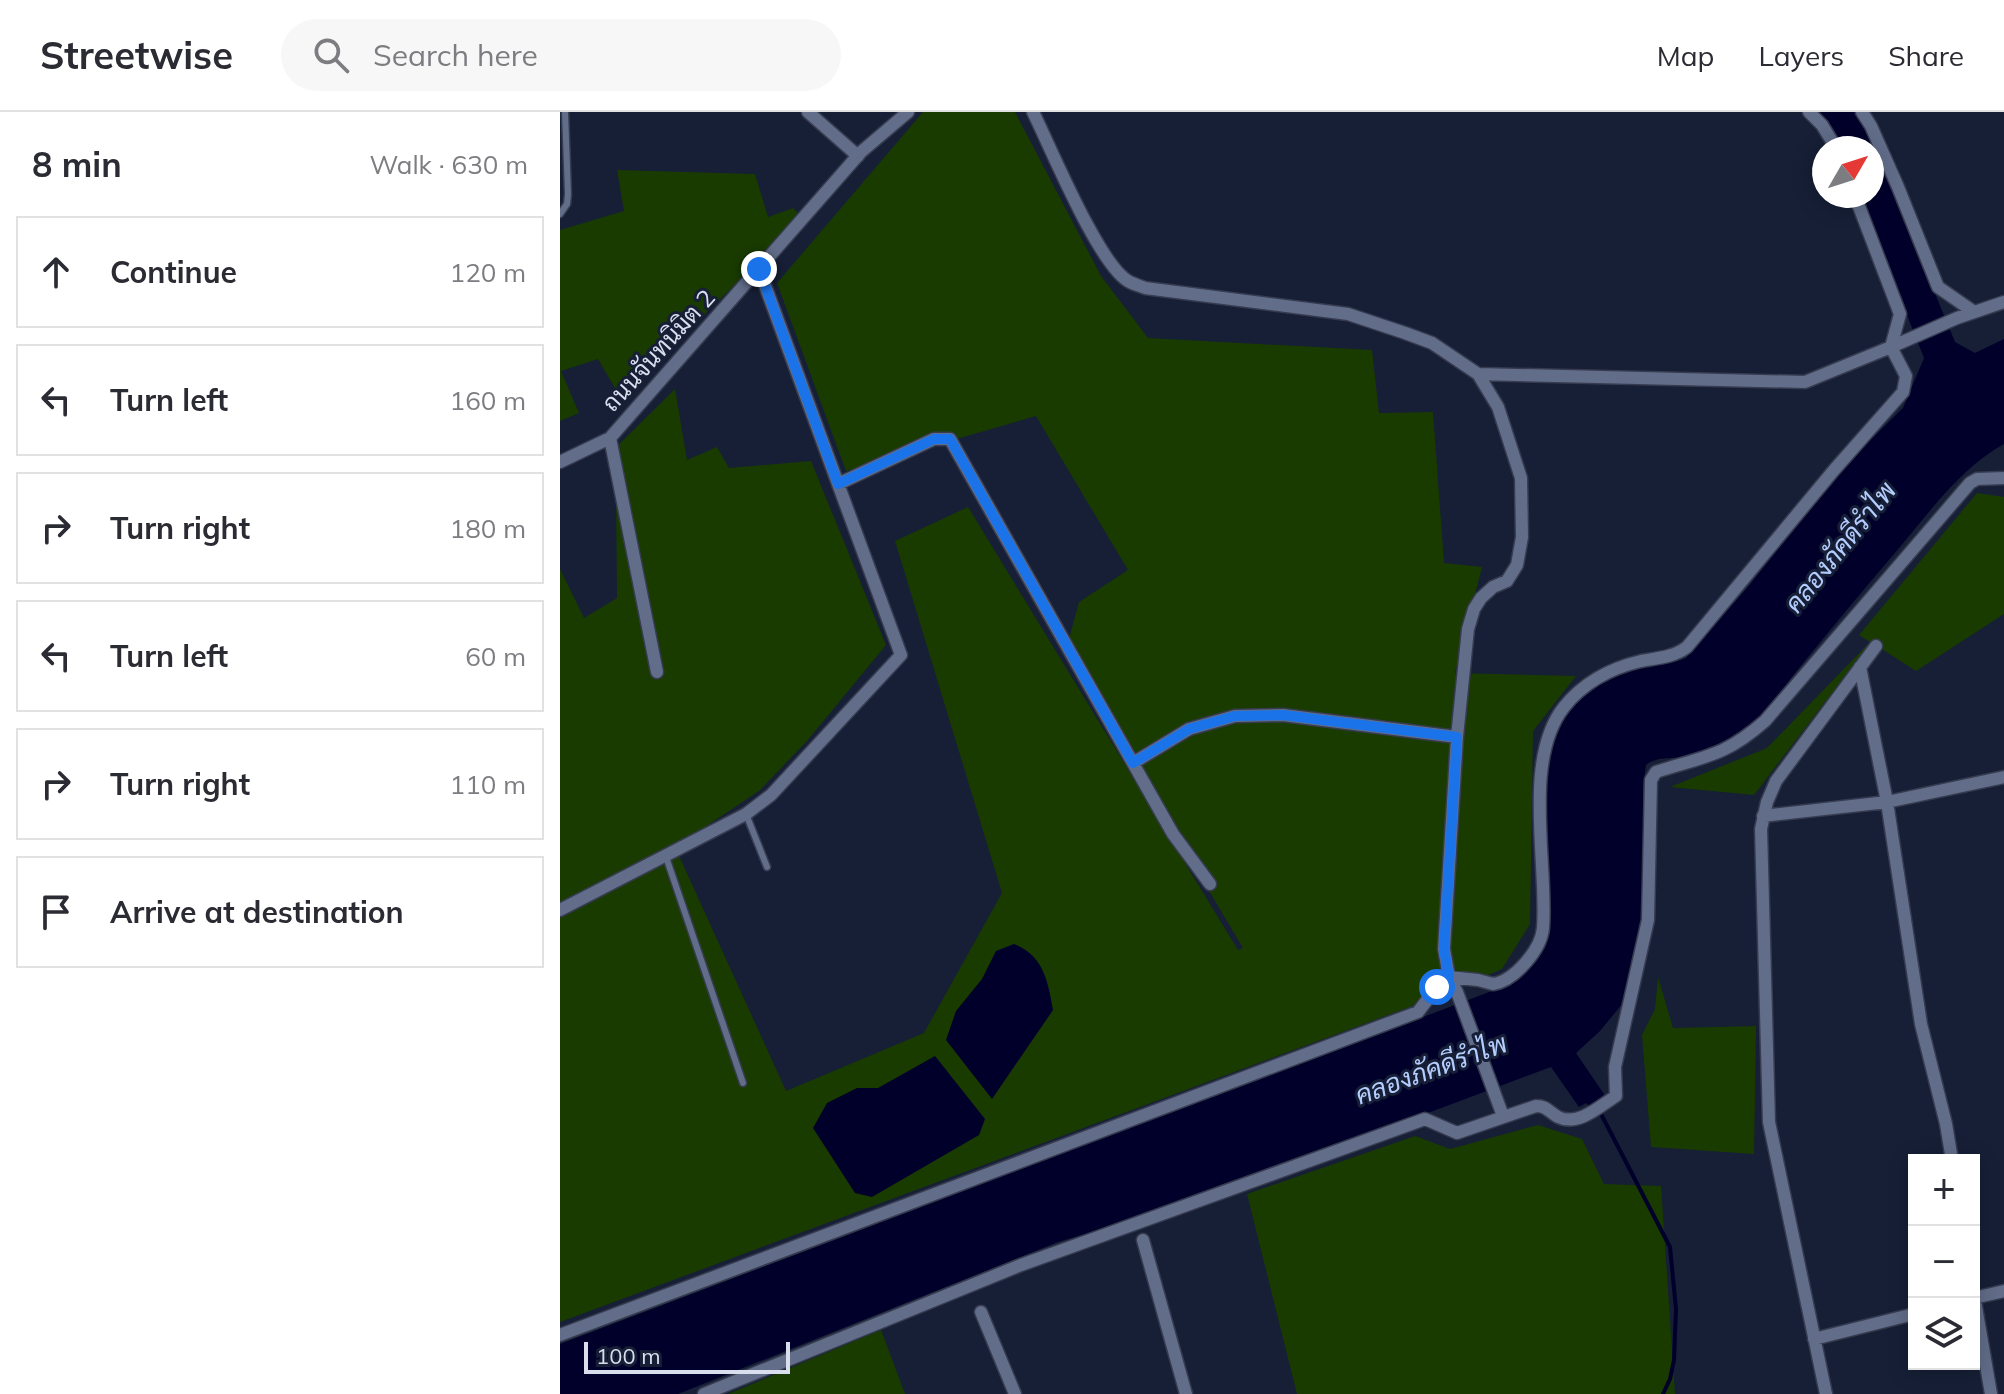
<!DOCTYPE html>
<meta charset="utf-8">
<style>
:root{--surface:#fff;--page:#f7f7f7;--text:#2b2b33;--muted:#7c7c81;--line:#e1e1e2}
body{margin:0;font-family:Mulish,Sarabun,sans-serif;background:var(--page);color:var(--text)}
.controls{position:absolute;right:24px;bottom:24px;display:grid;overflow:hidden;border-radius:0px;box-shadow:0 4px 20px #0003}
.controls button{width:72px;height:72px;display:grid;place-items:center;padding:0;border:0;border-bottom:2px solid var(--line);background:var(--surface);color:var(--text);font:40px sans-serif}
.compass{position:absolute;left:1252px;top:24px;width:72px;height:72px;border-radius:50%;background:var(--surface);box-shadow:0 4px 20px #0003;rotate:51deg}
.scale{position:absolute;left:24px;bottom:20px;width:206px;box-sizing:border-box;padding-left:8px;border:4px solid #d8deee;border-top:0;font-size:22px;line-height:28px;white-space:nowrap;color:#d8deee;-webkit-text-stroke:6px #161f36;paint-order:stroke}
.stop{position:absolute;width:24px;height:24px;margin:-18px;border:6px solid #1a73e8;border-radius:50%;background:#fff}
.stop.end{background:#1a73e8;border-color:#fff;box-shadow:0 2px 8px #0008}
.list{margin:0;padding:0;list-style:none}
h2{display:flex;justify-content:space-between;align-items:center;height:104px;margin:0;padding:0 32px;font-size:34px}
h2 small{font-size:26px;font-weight:400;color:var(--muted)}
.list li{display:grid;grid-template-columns:52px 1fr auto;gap:24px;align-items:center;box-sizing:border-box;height:112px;margin:0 16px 16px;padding:0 16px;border:2px solid var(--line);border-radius:0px}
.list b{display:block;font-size:30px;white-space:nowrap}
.list em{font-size:26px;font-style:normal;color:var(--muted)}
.icon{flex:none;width:44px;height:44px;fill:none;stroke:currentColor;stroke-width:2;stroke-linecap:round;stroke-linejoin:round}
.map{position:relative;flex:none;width:1444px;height:1282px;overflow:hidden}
header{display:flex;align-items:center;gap:48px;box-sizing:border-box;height:112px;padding:0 40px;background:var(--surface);border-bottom:2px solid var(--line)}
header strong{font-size:38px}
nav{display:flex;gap:44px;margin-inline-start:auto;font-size:28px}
.search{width:560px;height:72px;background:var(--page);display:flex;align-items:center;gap:20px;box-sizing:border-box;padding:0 28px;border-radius:44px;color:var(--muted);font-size:30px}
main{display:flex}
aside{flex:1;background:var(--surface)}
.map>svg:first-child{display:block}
.green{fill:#193b00}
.water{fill:#00002b}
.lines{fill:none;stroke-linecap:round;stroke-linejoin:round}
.stream{stroke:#00002b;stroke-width:4}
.lane-casing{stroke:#363b4f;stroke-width:9}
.street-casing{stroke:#363b4f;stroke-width:15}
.lane{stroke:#616d89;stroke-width:6}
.street{stroke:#616d89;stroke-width:12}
.route{stroke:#1a73e8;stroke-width:10}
.labels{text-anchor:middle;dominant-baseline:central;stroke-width:6;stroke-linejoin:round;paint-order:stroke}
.street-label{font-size:24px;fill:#d8deee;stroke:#161f36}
.water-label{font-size:26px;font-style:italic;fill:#b4cdfe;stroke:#161f36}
</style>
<header>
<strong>Streetwise</strong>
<div class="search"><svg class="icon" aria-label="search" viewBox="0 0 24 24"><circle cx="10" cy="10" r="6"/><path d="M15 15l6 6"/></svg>Search here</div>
<nav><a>Map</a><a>Layers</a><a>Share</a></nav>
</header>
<main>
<aside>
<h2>8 min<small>Walk · 630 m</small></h2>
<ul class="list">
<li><svg class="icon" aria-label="ahead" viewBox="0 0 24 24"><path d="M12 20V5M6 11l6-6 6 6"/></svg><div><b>Continue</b></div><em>120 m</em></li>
<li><svg class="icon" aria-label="left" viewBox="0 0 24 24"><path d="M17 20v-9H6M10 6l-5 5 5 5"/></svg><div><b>Turn left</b></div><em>160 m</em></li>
<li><svg class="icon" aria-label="right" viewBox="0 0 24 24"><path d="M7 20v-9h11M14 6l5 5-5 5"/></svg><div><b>Turn right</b></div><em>180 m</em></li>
<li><svg class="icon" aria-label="left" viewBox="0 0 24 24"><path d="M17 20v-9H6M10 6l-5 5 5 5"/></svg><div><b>Turn left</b></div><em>60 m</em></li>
<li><svg class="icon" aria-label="right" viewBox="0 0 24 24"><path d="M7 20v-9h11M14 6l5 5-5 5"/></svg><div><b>Turn right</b></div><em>110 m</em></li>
<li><svg class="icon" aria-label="arrive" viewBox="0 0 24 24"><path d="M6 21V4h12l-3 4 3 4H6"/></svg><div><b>Arrive at destination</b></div></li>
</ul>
</aside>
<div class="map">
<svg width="1444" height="1282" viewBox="0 0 1444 1282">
<rect width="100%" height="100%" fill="#161f36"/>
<!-- green -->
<path class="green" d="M363 0H455L541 164 588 226 812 238 819 301 873 300 884 451 922 455 895 561 1016 564 973 619 970 812 942 857 882 883 0 1210V457L24 506 57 486 56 381 50 341 115 277 127 348 157 335 169 356 251 349 326 533 247 629 199 679 115 735 226 979 364 921 442 781 335 429 408 395 678 838 683 836 506 538 519 490 568 458 476 304 286 359 217 171Z
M57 58 195 62 208 105 233 96 239 102 195 153 60 285 38 247 1 259 19 301 0 309V118L64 99Z
M1417 381 1444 385V502L1356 559 1311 530 1194 683 1110 675 1207 636 1310 530 1299 523Z
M1098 865 1113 916 1196 914 1194 1042 1091 1035 1082 923 1095 897Z
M978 1013 1022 1027 1044 1072 1101 1074 1115 1282H737L687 1082 855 1024 890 1037Z
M321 1218 345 1282H168Z"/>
<!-- water -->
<path class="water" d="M1257 0H1296L1307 16 1395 230 1415 241 1444 227V332C1403 354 1370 399 1340 435 1294 489 1248 544 1204 600 1182 621 1158 635 1129 644 1115 648 1098 643 1086 653L1083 675V810L1071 873 1063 891 1040 919 1016 941 1046 985 1030 995 1026 991 1019 995 991 955 614 1096 498 1130 118 1282H0V1232L953 871 973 853 985 829 987 653 993 625 1013 590 1033 573 1057 559 1111 551 1126 546 1187 476 1290 348 1343 296 1364 246 1300 84H1312V36H1281Z
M454 832C484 844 488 870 493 898L432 987 386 928 396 899 422 867 436 839Z
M375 944 425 1007 419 1023 312 1085 295 1081 253 1016 267 991 297 976H318Z"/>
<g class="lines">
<!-- stream -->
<path class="stream" d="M1040 1000 1110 1135 1116 1197 1114 1248 1110 1267 1103 1282"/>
<!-- lane casing -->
<g class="lane-casing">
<path id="lane" d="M0 102 7 92 8 82 5 0
M186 702 207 755
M106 745 183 971"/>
</g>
<!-- street casing -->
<g class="street-casing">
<path id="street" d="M248 0 298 44
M473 0C491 36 538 151 568 169 573 172 580 174 585 176L788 202 845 221 872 231 918 262 938 295 961 366 962 425 957 453 947 469 933 475 921 486 914 497 908 517 897 625 884 837 889 865 897 880 943 1004
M1249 0 1262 13 1276 36
M1302 0 1311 14 1338 75 1378 175 1414 200
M918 262 1245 270 1331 235 1340 202 1295 84
M50 326 97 560
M0 350 50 326 301 40 348 0
M278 372 374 327H390L613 722 650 772
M1300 555 1327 690 1361 912 1386 1012 1392 1048
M573 651 629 617 675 604 723 603 897 625
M1203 704 1327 690 1444 665
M0 798 186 702 211 683 341 543 199 157
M583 1128 626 1282
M1414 1183 1431 1282
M1414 1186 1444 1179
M421 1200 455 1282
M0 1223 858 900 877 875 889 865 918 868 933 872C954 869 981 838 983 816 988 752 962 648 1004 595 1024 570 1051 556 1081 549 1098 546 1114 545 1127 535L1274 358 1343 280 1346 264 1331 235 1397 206 1444 190
M1254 1227 1354 1202
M144 1282 461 1153 865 1007 897 1021 976 994C987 994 989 1000 998 1005 1018 1015 1040 994 1056 984L1055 955 1088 808 1091 668 1096 660C1145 644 1164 645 1205 609L1410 371 1417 367 1444 366
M1266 1282 1209 1010 1201 717 1207 690 1216 669 1316 534"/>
</g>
<!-- lane -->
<use href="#lane" class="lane"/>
<!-- street -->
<use href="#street" class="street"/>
</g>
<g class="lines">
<!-- route -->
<path class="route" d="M199 157 278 372 374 327H390L573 651 629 617 675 604 723 603 897 625 884 837 889 865 877 875"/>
</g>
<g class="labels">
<!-- street labels -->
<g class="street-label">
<text transform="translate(98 238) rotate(-48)">ถนนจันทนิมิต 2</text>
</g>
<!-- water labels -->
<g class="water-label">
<text transform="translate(1280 435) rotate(-51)">คลองภัคดีรำไพ</text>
<text transform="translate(871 957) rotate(-20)">คลองภัคดีรำไพ</text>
</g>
</g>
</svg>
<div class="controls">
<button>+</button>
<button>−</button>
<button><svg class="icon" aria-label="layers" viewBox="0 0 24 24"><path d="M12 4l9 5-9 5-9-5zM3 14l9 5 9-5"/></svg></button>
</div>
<svg class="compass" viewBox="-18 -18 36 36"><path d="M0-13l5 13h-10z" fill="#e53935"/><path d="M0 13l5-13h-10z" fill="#7c7c81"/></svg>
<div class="scale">100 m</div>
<div class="stop" style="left:877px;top:875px"></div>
<div class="stop end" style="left:199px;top:157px"></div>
</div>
</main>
